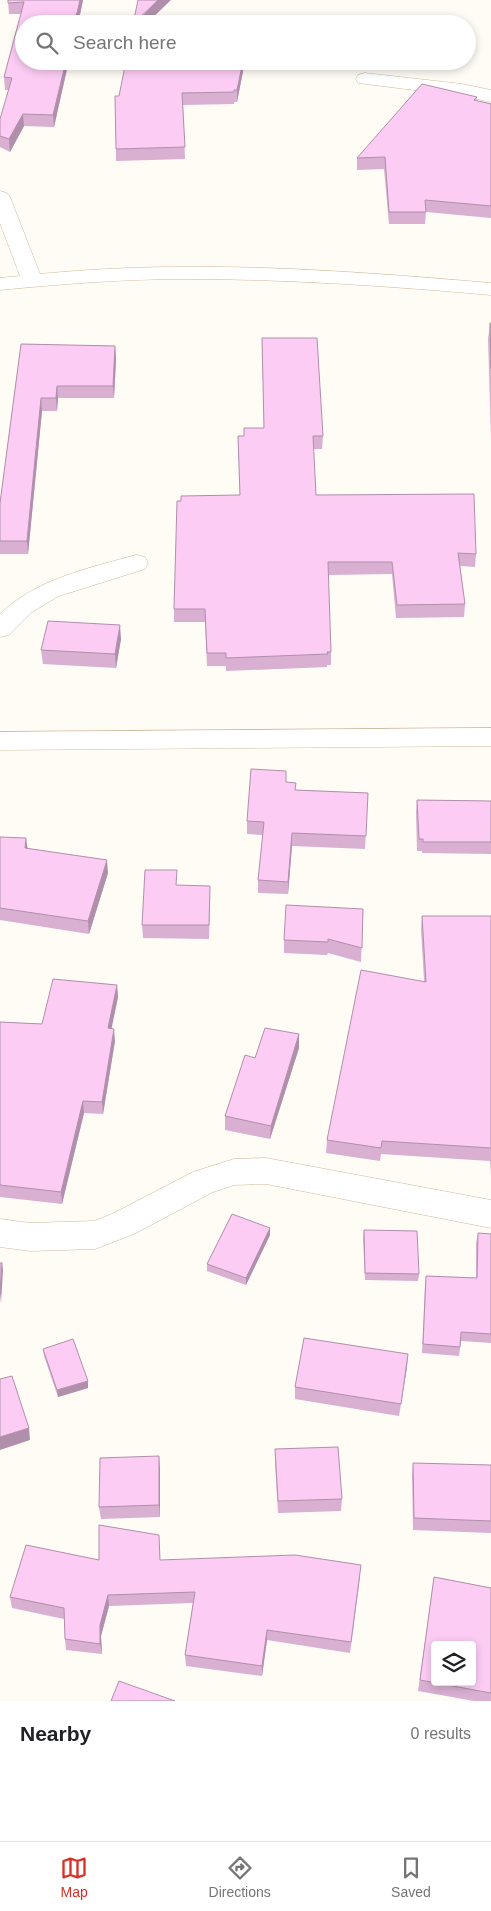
<!DOCTYPE html>
<style>
:root{--surface:#fff;--page:#f2f2f2;--text:#202124;--muted:#757577;--line:#e0e0e0;--accent:#d93025}
body{margin:0;font-family:Helvetica,sans-serif;background:var(--page);color:var(--text)}
.controls{position:absolute;right:15px;bottom:15px;display:grid;overflow:hidden;border-radius:5px;box-shadow:0 2px 8px #0003}
.controls button{width:45px;height:45px;display:grid;place-items:center;padding:0;border:0;border-bottom:1px solid var(--line);background:var(--surface);color:var(--text);font:25px sans-serif}
.list{margin:0;padding:0;list-style:none}
h2{display:flex;justify-content:space-between;align-items:center;height:65px;margin:0;padding:0 20px;font-size:21px}
h2 small{font-size:16px;font-weight:400;color:var(--muted)}
.icon{flex:none;width:28px;height:28px;fill:none;stroke:currentColor;stroke-width:2;stroke-linecap:round;stroke-linejoin:round}
.map{position:relative;flex:none;width:491px;height:1701px;overflow:hidden}
.search{position:absolute;background:var(--surface);box-shadow:0 2px 8px #0003;left:15px;right:15px;top:15px;height:55px;display:flex;align-items:center;gap:12px;box-sizing:border-box;padding:0 18px;border-radius:28px;color:var(--muted);font-size:19px}
.sheet{height:140px;background:var(--surface)}
nav{display:flex;justify-content:space-around;align-items:center;box-sizing:border-box;height:70px;border-top:1px solid var(--line);background:var(--surface);font-size:14px;color:var(--muted)}
nav a{display:grid;justify-items:center;gap:2px}
nav .on{color:var(--accent)}
.map>svg:first-child{display:block}
.lines{fill:none;stroke-linecap:round;stroke-linejoin:round}
.minor-casing{stroke:#cdb99c;stroke-width:1}
.minor{fill:#fff;fill-rule:evenodd}
.wall{fill:#d9afd2}
.shaded-wall{fill:#b08fab}
.building{fill:#fcccf4;stroke:#b08fab;fill-rule:evenodd}
</style>
<div class="map">
<svg width="491" height="1701" viewBox="0 0 491 1701">
<rect width="100%" height="100%" fill="#fffbf5"/>
<g class="lines">
<!-- minor casing -->
<g class="minor-casing">
<path id="minor" d="M365 73 462 84 491 90V102L462 96 358 83 356 79 358 75Z
M0 191 7 193 10 197 40 274C190 259 341 270 491 283V295C389 286 287 279 185 279 123 279 62 284 0 290V278L20 276 0 223Z
M136 555 145 557 148 563 145 569 59 596 32 612 9 635 0 637V614C36 579 89 568 136 555Z
M491 728V746L0 750V732Z
M266 1158 491 1200V1228L266 1184 234 1185 213 1192 134 1234 95 1249 30 1251 0 1247V1219L30 1223 94 1221 112 1214 193 1172 234 1159Z"/>
</g>
<!-- minor -->
<use href="#minor" class="minor"/>
</g>
<!-- wall -->
<path class="wall" d="M8 0H83L78 24H24L67 69 54 127 24 126 10 152 0 147V119L9 90H5L4 77 21 14H9Z
M245 61 237 102H234V104L183 105 185 159 116 161V149L119 96Z
M477 97 476 101 491 104V218L426 212 425 224H389L384 169 357 170V158Z
M490 323H491V439L488 339Z
M262 338 323 436 322 449H313L316 495 476 554 475 567 460 566 465 604 464 617 396 618 392 574 328 575 331 652V665H327V667L226 671V666H207L205 622H174V609L240 495 238 436H244L264 428Z
M21 344 115 346 116 359 114 398H58L57 411H42L28 554H0V503Z
M121 639 116 668 43 664 41 650Z
M286 771V782L296 790 368 793 365 849 292 846 288 894 258 893V880L263 835 247 834V821Z
M417 800 491 801V854L422 853V851H417L416 812Z
M0 837 28 848 108 873 89 934 0 920Z
M177 885 210 900 209 939 143 938 142 925Z
M363 909 361 962 328 953 327 955 284 953V940Z
M422 916H491V1175L490 1161 381 1154 380 1161 326 1153 327 1140 424 981 421 929Z
M117 985 118 997 111 1029 115 1041 103 1114 84 1113 62 1204 0 1197V1022L42 1024Z
M299 1034V1048L270 1139 225 1130V1116L255 1058Z
M270 1228V1235L246 1285 207 1271V1264Z
M364 1230 419 1274 418 1281 365 1280 363 1238Z
M478 1233 491 1234V1343L461 1341 459 1356 422 1353 425 1285 426 1276 476 1278V1243Z
M43 1349 88 1381V1388L58 1397 44 1356Z
M407 1367 399 1416 295 1399V1387Z
M275 1449 342 1499 341 1511 278 1513 275 1461Z
M413 1463 491 1465V1533L413 1530 412 1475Z
M160 1468V1517L101 1519 99 1507Z
M160 1546V1560L360 1577 350 1653 267 1640 262 1676 186 1666 185 1655 193 1603 109 1606 101 1636 102 1654 66 1650 65 1639 64 1619 12 1608 10 1597 99 1560Z
M434 1577 491 1588V1701H474L418 1691Z"/>
<!-- shaded-wall -->
<path class="shaded-wall" d="M80 0H83L78 24H71Z
M158 0H171L146 24H134Z
M66 61H67V69L54 127 53 115Z
M243 61H245L237 102V90Z
M23 114 24 126 10 152 9 139Z
M115 346 116 359 114 398 113 386Z
M57 386 58 398 57 411 56 398Z
M41 398 42 411 28 554 27 541Z
M120 625 121 639 116 668 115 654Z
M292 833V846L288 894V882Z
M26 838 28 851 25 848Z
M107 860 108 873 89 934 88 921Z
M117 985 118 997 109 1041 108 1028Z
M114 1029 115 1041 103 1114 102 1102Z
M299 1034V1048L270 1139 271 1126Z
M83 1101 84 1113 62 1204 61 1192Z
M270 1228V1235L246 1285V1278Z
M2 1263 3 1270 1 1303 0 1293Z
M408 1354 407 1367 399 1416 401 1404Z
M88 1381V1388L58 1397 57 1390Z
M29 1428 30 1440 0 1450V1437Z
M159 1456 160 1468V1517L159 1505Z
M108 1595 109 1606 101 1636 102 1654 100 1644V1625Z
M267 1630V1640L262 1676V1666Z"/>
<!-- building -->
<path class="building" d="M8 0H80L77 13 71 24H24V61H66L53 115 23 114 9 139 0 136V119L12 78 4 77 24 2 8 3Z
M138 0H158L133 24Z
M126 61H243L237 90H234V92L182 93 185 147 116 149 115 96H119Z
M422 84 477 97 474 100 491 104V206L425 200 426 212H389L385 157 357 158Z
M490 323H491V369Z
M262 338H317L323 436H313L316 495 474 494 476 554 458 553 465 604 397 605 392 562H328L331 652H327L328 654 226 658V653H207L205 609H174L177 501H181V496L240 495 238 436H244V428H264Z
M21 344 115 346 113 386H57L56 398H41L27 541H0V503Z
M48 621 120 625 115 654 41 650Z
M251 769 286 771V782L296 783 295 790 368 793 366 836 292 833 288 882 258 880 264 822 247 821Z
M417 800 491 801V842H423V839H419Z
M0 837 26 838 25 848 107 860 88 921 0 908Z
M145 870H177L176 885 210 886 209 925H142Z
M286 905 363 909 362 948 328 939V942L284 940Z
M422 916H491V1148L382 1141 381 1148 327 1140 361 970 426 982Z
M53 979 117 985 108 1028 114 1029 102 1102 83 1101 61 1192 0 1185V1022L42 1024Z
M265 1028 299 1034 271 1126 225 1116 245 1055 255 1058Z
M232 1214 270 1228 246 1278 207 1264Z
M364 1230 417 1231 419 1274 365 1273Z
M478 1233 491 1234V1334L461 1332 460 1347 423 1344 426 1276 477 1278Z
M0 1263H2L0 1293Z
M304 1338 408 1354 401 1404 295 1387Z
M73 1339 88 1381 57 1390 43 1349Z
M12 1376 29 1428 0 1437V1379Z
M338 1447 342 1499 278 1501 275 1449Z
M159 1456V1505L99 1507 100 1458Z
M413 1463 491 1465V1521L414 1518Z
M99 1525 159 1535 160 1560 295 1555 361 1565 351 1642 267 1630 262 1666 185 1655 195 1592 108 1595 100 1625V1644L65 1639 64 1608 10 1597 26 1545 99 1560Z
M434 1577 491 1588V1693L420 1680ZM435 1645H472V1682H435Z
M119 1681 175 1701H111Z"/>
</svg>
<div class="controls">
<button><svg class="icon" aria-label="layers" viewBox="0 0 24 24"><path d="M12 4l9 5-9 5-9-5zM3 14l9 5 9-5"/></svg></button>
</div>
<div class="search"><svg class="icon" aria-label="search" viewBox="0 0 24 24"><circle cx="10" cy="10" r="6"/><path d="M15 15l6 6"/></svg>Search here</div>
</div>
<section class="sheet">
<h2>Nearby<small>0 results</small></h2>
<ul class="list">
</ul>
</section>
<nav>
<a class="on"><svg class="icon" aria-label="map" viewBox="0 0 24 24"><path d="M3 6l6-2 6 2 6-2v14l-6 2-6-2-6 2zM9 4v14M15 6v14"/></svg>Map</a>
<a><svg class="icon" aria-label="directions" viewBox="0 0 24 24"><path d="M12 3l9 9-9 9-9-9zM9 14v-3h6M13 9l2 2-2 2"/></svg>Directions</a>
<a><svg class="icon" aria-label="saved" viewBox="0 0 24 24"><path d="M7 4h10v16l-5-4-5 4z"/></svg>Saved</a>
</nav>
